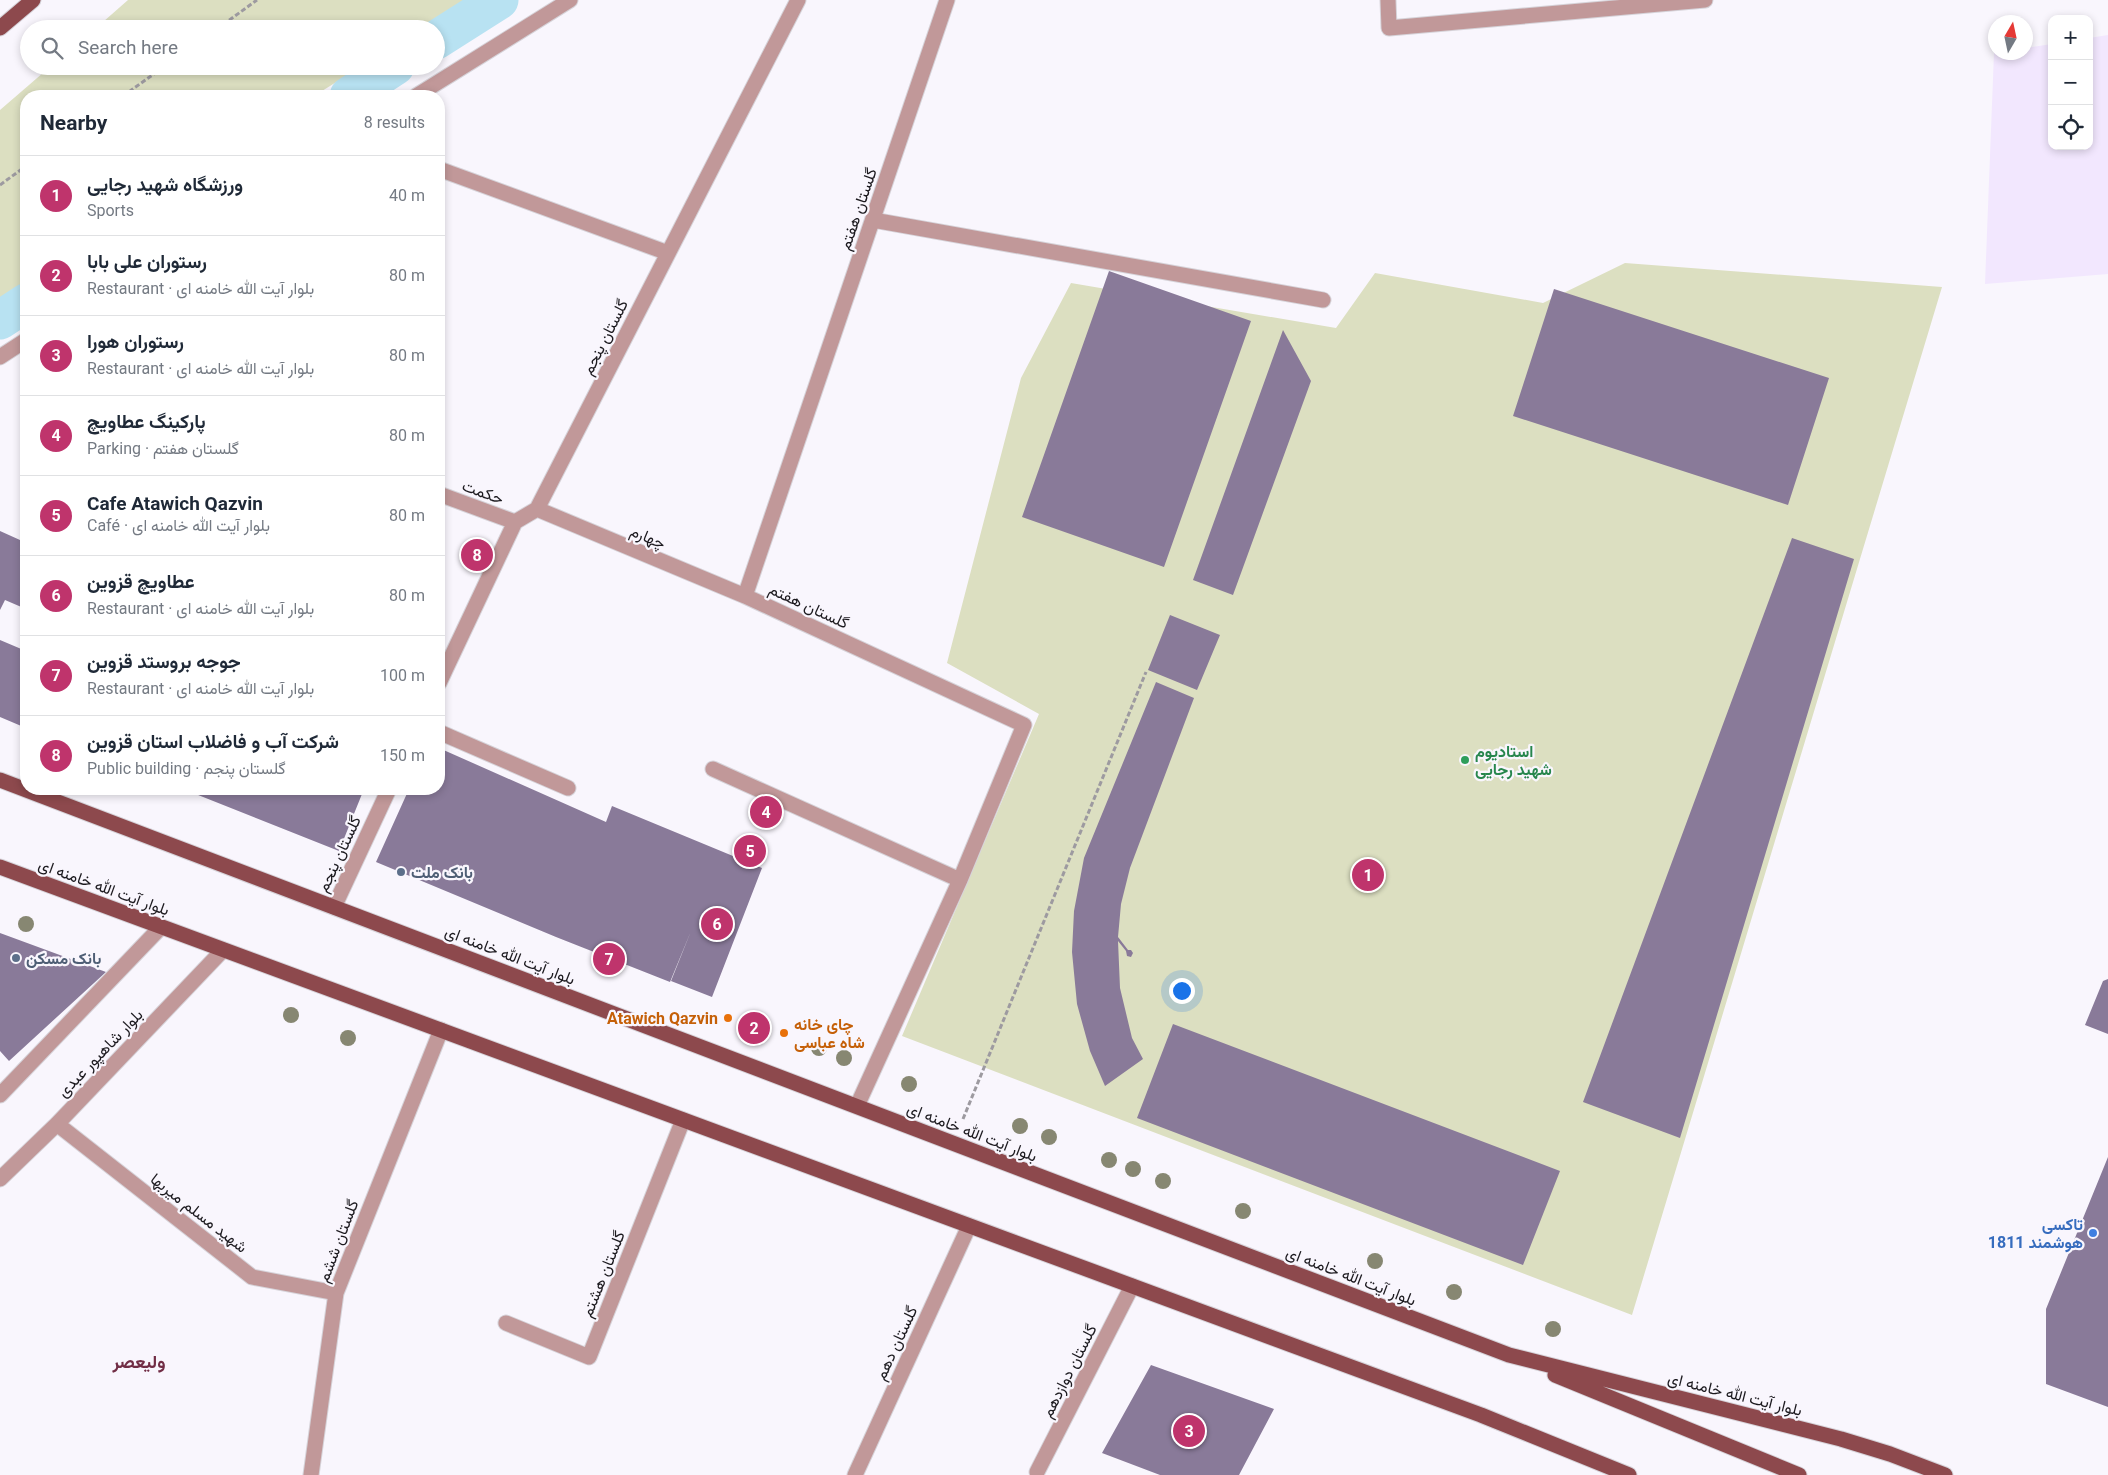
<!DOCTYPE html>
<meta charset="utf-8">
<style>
:root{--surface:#fff;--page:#f2f2f3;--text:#1f2937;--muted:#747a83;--line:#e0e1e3;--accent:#bf346c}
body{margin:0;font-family:Roboto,Vazirmatn,sans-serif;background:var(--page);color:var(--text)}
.controls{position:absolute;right:15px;top:15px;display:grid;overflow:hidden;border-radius:10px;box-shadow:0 2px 8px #0003}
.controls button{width:45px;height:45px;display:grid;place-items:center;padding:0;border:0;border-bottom:1px solid var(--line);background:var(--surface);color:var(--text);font:25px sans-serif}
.compass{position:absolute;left:1988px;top:15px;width:45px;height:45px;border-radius:50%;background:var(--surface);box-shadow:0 2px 8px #0003;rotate:9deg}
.you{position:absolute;left:1181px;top:990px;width:18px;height:18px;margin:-12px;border:4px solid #fff;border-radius:50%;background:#1a73e8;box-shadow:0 0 0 8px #1a73e833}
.badge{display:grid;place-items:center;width:32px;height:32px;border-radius:50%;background:var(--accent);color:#fff;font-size:16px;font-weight:700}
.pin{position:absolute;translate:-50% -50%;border:2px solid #fff;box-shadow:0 1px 5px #0006}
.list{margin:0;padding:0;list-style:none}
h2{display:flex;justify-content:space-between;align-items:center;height:65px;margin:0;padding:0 20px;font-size:21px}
h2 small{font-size:16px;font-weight:400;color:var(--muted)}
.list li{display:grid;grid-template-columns:32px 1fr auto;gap:15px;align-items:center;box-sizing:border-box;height:80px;padding:0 20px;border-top:1px solid var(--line)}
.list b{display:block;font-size:19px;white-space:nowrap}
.list p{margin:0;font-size:16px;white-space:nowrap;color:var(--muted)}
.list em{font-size:16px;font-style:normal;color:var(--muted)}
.icon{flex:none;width:28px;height:28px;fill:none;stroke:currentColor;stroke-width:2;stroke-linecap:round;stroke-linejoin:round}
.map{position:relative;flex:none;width:2108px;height:1475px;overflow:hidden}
.search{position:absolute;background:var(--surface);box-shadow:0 2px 8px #0003;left:20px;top:20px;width:425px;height:55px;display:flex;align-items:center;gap:12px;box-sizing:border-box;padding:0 18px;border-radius:28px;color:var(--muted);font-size:19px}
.panel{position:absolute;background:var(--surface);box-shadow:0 2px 8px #0003;left:20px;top:90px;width:425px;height:705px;border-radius:20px}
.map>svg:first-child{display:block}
.built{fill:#f2e7fe}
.green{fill:#dcdfc1}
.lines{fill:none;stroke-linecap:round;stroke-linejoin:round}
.canal{stroke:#b8e2f2;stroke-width:39}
.building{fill:#897a99}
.minor-casing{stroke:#d6d3d9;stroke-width:17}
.major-casing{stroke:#d6d3d9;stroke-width:17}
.path{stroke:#9d9aa0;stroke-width:3;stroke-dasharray:5 2.5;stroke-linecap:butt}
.minor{stroke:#c19899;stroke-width:15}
.major{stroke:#8d494d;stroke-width:15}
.tree{fill:#878772}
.leisure-dot{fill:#2e9e5b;stroke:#f9f6fd;stroke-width:2}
.service-dot{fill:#5c6f8a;stroke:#f9f6fd;stroke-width:2}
.food-dot{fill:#e8710a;stroke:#f9f6fd;stroke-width:2}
.shop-dot{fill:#3f7fe0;stroke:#f9f6fd;stroke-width:2}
.labels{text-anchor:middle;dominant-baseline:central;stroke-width:4.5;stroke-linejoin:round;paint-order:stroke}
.street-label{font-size:16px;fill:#1c1a1f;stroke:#f9f6fd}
.leisure-label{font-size:16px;font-weight:bold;fill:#27864d;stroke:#f9f6fd;text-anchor:start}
.service-label{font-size:16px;font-weight:bold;fill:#4e5e75;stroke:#f9f6fd;text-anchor:start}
.food-label{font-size:16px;font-weight:bold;fill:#c56008;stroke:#f9f6fd;text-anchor:end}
.shop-label{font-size:16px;font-weight:bold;fill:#366cbe;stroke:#f9f6fd;text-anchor:end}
.neighbourhood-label{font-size:18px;font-weight:bold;fill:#712d45;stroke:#f9f6fd}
</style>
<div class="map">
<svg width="2108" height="1475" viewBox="0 0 2108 1475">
<rect width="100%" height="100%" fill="#f9f6fd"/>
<!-- built -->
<path class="built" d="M2108 35V274L1985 284 1994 53 2026 52V48L2052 44V146H2089V38Z"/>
<!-- green -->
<path class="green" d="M128 0H467L421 29H95Z
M51 66H362L314 96H26V282L0 299V110Z
M1625 263 1942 287 1632 1315 902 1036 1039 714 947 663 1021 378 1071 283 1336 328 1375 273 1543 303Z"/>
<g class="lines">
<!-- canal -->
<path class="canal" d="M436 40 499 0
M349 96 395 66
M0 320 26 303"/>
</g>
<!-- building -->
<path class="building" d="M1109 271 1251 321 1164 567 1022 517Z
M1554 289 1829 378 1788 505 1513 416Z
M1283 330 1311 381 1233 595 1193 580Z
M26 525V609L5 600 0 610V531L20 540Z
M1792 538 1854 559 1680 1138 1583 1102Z
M1170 615 1220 635 1197 690 1148 670Z
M0 640 26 651V728L0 717Z
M1156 682 1194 698 1130 868 1121 904 1118 937 1128 950H1131L1133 953 1131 957 1127 956 1126 951 1118 941 1120 988 1132 1038 1143 1059 1105 1086 1090 1051 1077 1004 1072 952 1074 911 1084 858Z
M439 748 606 822 612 806 762 868 712 997 671 981 691 931 670 982 556 937 376 862 409 789H439Z
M183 789H364L339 851Z
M0 933 106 972 9 1061 0 1051Z
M2108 979V1034L2085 1025 2103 981Z
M1173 1024 1560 1171 1523 1265 1137 1118Z
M2108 1157V1407L2046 1384V1309Z
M1151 1365 1274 1409 1239 1475H1160L1102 1453Z"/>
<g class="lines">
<!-- minor casing -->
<g class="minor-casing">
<path id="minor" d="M1388 0 1389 28 1705 0
M416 96 570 0
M439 169 668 253
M873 220 1323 300
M0 357 26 340
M439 494 515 522
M537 509 745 596
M439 683 515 522 537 509 798 0
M439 732 568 788
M713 769 960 880
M334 907 389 789
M0 1095 161 927
M857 1106 960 880 1024 725 745 596 947 0
M57 1124 252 1277 336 1293
M0 1179 57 1124 223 950
M506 1323 589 1357 683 1120
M1037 1472 1132 1286
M311 1475 336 1293 441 1030
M855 1475 969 1226"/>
</g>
<!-- major casing -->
<g class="major-casing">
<path id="major" d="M0 28 33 0
M0 780 1509 1355 1841 1439 1890 1454 1945 1475
M0 867 1481 1415 1629 1475
M1555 1375 1799 1475"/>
</g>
<!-- path -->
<path class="path" d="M217 29 257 0
M123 96 165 66
M0 185 26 166
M963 1119 1146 672"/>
<!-- minor -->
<use href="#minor" class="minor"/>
<!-- major -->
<use href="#major" class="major"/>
</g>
<!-- trees -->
<g class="tree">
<circle cx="26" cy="924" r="8"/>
<circle cx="291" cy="1015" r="8"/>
<circle cx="348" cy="1038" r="8"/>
<circle cx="819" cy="1048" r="8"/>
<circle cx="844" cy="1058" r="8"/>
<circle cx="909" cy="1084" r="8"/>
<circle cx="1020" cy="1126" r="8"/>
<circle cx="1049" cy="1137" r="8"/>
<circle cx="1109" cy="1160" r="8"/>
<circle cx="1133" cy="1169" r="8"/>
<circle cx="1163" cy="1181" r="8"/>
<circle cx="1243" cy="1211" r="8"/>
<circle cx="1375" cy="1261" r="8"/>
<circle cx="1454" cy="1292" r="8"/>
<circle cx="1553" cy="1329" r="8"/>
</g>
<!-- markers -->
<circle class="leisure-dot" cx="1465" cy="760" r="5"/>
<g class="service-dot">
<circle cx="401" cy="872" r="5"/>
<circle cx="16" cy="958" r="5"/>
</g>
<g class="food-dot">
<circle cx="728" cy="1018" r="5"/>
<circle cx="784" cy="1033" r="5"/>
</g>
<circle class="shop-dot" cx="2093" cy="1233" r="5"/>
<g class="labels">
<!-- street labels -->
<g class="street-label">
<text transform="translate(858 209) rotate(-71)">گلستان هفتم</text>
<text transform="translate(605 337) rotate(-63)">گلستان پنجم</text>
<text transform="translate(483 492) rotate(20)">حکمت</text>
<text transform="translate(648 537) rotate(23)">چهارم</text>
<text transform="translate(809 606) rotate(25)">گلستان هفتم</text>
<text transform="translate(339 854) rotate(-65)">گلستان پنجم</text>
<text transform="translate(104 887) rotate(20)">بلوار آیت الله خامنه ای</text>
<text transform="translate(510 955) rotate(21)">بلوار آیت الله خامنه ای</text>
<text transform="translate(100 1053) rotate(-46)">بلوار شاهپور عبدی</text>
<text transform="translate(972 1132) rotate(21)">بلوار آیت الله خامنه ای</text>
<text transform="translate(199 1213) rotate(38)">شهید مسلم میربها</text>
<text transform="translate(338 1241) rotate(-69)">گلستان ششم</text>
<text transform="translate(603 1274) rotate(-68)">گلستان هشتم</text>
<text transform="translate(1351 1276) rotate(21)">بلوار آیت الله خامنه ای</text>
<text transform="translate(896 1343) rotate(-65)">گلستان دهم</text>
<text transform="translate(1069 1371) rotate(-63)">گلستان دوازدهم</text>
<text transform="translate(1735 1394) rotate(14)">بلوار آیت الله خامنه ای</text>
</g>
<!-- leisure labels -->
<g class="leisure-label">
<text x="1475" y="751">استادیوم<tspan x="1475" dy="18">شهید رجایی</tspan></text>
</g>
<!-- service labels -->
<g class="service-label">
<text x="411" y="872">بانک ملت</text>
<text x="26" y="958">بانک مسکن</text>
</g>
<!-- food labels -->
<g class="food-label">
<text x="718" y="1018">Atawich Qazvin</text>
<text x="794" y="1024" text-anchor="start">چای خانه<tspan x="794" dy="18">شاه عباسی</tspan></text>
</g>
<!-- shop labels -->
<g class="shop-label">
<text x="2083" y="1224">تاکسی<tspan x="2083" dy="18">هوشمند 1811</tspan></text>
</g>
<!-- neighbourhood labels -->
<g class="neighbourhood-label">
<text x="139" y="1361">ولیعصر</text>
</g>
</g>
</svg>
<div class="controls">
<button>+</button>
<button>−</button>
<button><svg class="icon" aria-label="locate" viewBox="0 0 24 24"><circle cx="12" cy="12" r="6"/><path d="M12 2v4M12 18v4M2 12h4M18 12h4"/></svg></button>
</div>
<svg class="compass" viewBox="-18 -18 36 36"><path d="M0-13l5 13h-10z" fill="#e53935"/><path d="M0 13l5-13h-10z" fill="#747a83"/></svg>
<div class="you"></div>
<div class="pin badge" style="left:1368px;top:875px">1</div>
<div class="pin badge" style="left:754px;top:1028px">2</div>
<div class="pin badge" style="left:1189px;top:1431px">3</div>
<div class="pin badge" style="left:766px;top:812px">4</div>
<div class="pin badge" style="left:750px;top:851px">5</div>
<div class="pin badge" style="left:717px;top:924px">6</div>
<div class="pin badge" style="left:609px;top:959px">7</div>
<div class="pin badge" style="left:477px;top:555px">8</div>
<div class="search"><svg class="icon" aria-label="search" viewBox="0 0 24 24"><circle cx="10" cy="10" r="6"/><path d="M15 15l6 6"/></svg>Search here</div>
<section class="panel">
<h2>Nearby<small>8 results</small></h2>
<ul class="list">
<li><span class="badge">1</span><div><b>ورزشگاه شهید رجایی</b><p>Sports</p></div><em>40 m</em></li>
<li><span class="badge">2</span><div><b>رستوران علی بابا</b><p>Restaurant · بلوار آیت الله خامنه ای</p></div><em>80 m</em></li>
<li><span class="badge">3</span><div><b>رستوران هورا</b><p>Restaurant · بلوار آیت الله خامنه ای</p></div><em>80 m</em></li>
<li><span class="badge">4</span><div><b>پارکینگ عطاویچ</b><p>Parking · گلستان هفتم</p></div><em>80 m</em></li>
<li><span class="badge">5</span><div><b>Cafe Atawich Qazvin</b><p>Café · بلوار آیت الله خامنه ای</p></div><em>80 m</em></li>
<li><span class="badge">6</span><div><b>عطاویچ قزوین</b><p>Restaurant · بلوار آیت الله خامنه ای</p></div><em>80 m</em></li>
<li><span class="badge">7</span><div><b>جوجه بروستد قزوین</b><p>Restaurant · بلوار آیت الله خامنه ای</p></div><em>100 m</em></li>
<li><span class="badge">8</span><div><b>شرکت آب و فاضلاب استان قزوین</b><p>Public building · گلستان پنجم</p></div><em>150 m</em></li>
</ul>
</section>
</div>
